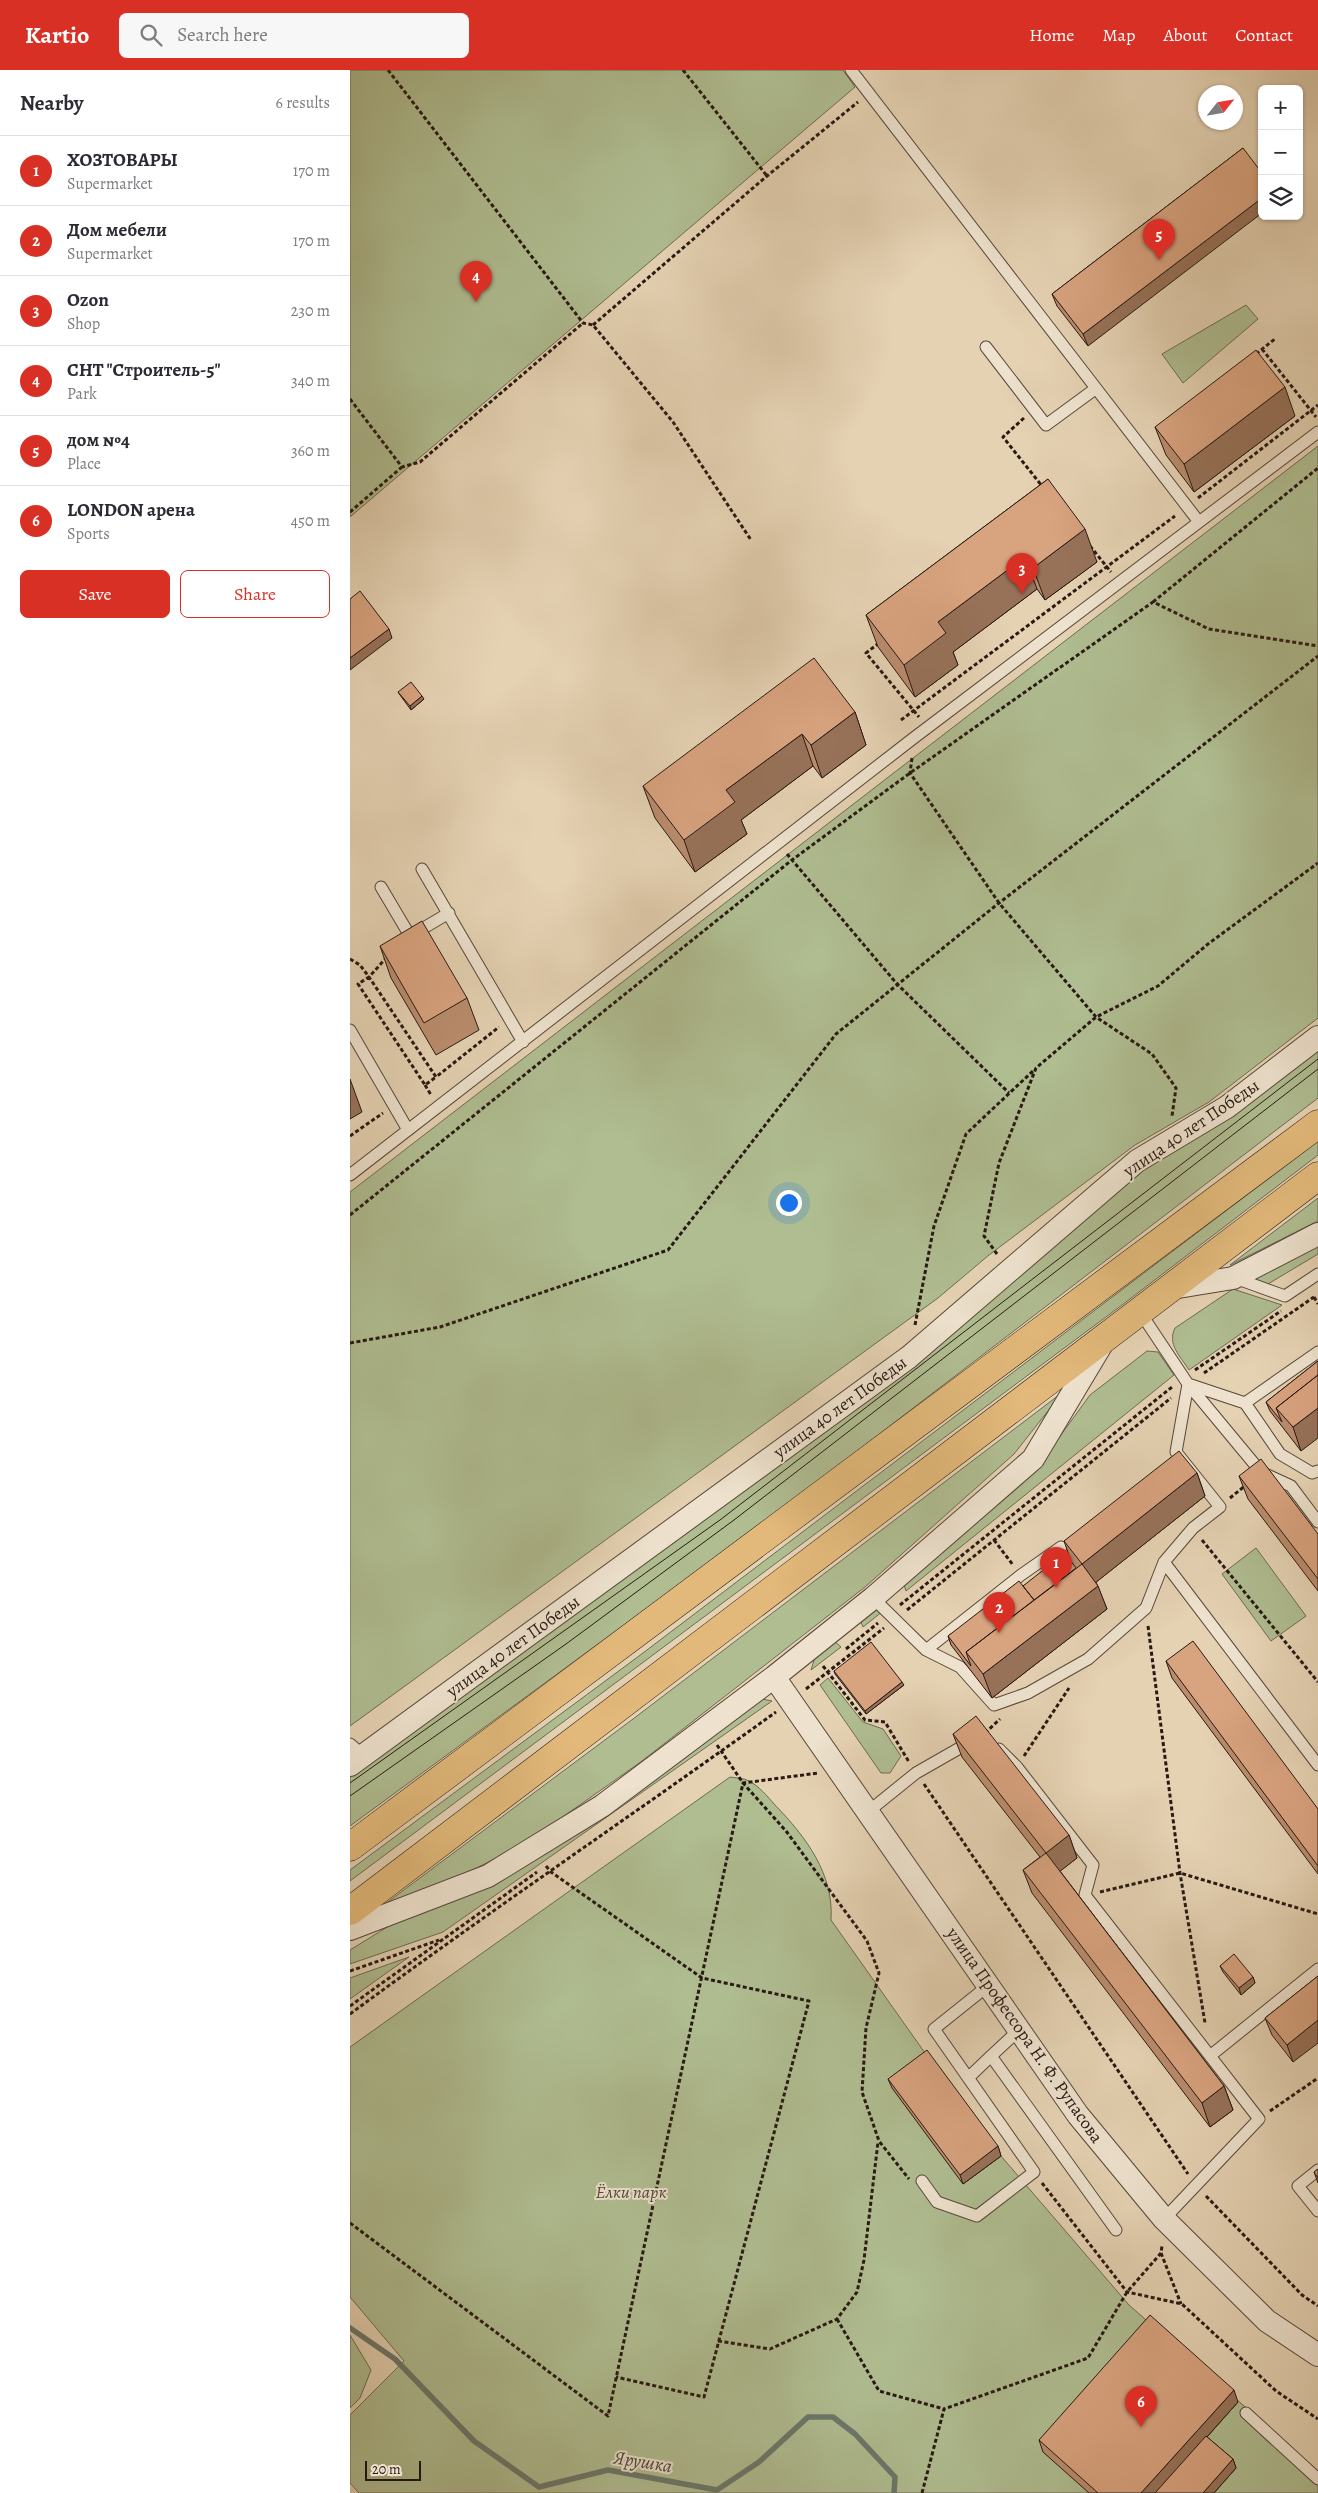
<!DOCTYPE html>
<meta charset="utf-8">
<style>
:root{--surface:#fff;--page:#f7f7f7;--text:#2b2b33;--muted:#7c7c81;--line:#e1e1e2;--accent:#d93025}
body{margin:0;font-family:Alegreya,serif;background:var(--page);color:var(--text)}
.controls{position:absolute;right:15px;top:15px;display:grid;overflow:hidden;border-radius:8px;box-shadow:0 1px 4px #0004}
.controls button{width:45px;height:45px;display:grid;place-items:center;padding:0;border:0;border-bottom:1px solid var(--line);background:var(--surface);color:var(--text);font:25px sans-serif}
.compass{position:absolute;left:848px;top:15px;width:45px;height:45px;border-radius:50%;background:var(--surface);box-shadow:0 1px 4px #0004;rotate:59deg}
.scale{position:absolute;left:15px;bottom:12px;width:56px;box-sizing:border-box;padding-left:5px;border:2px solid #281913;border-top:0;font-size:14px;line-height:18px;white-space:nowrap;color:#281913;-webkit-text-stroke:4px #eee2ce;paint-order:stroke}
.you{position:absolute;left:438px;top:1132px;width:18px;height:18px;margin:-12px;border:4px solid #fff;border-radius:50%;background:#1a73e8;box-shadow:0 0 0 8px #1a73e833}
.badge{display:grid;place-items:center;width:32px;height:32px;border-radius:50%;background:var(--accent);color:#fff;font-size:16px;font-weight:700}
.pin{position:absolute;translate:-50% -41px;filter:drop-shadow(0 1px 2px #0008)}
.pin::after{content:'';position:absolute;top:26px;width:18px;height:15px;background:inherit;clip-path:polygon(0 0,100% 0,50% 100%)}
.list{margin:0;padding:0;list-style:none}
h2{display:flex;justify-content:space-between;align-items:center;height:65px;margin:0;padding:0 20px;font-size:21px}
h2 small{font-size:16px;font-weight:400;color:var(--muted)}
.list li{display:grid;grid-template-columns:32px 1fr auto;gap:15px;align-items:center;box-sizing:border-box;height:70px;padding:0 20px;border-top:1px solid var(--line)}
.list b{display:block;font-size:19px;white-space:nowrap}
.list p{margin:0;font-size:16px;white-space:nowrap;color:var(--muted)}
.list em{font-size:16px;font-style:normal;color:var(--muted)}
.actions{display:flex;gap:10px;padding:15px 20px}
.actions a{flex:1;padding:11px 0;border:1px solid var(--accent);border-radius:8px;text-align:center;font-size:18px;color:var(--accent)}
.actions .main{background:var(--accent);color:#fff}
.icon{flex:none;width:28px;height:28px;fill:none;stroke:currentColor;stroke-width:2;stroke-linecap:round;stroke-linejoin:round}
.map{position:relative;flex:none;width:968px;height:2423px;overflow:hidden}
header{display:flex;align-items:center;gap:30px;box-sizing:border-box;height:70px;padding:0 25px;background:var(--accent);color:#fff}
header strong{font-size:24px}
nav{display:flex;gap:28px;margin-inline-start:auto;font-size:18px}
.search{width:350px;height:45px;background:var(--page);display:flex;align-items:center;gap:12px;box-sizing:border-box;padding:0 18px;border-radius:8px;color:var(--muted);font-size:19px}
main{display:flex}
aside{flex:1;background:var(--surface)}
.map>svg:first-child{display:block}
.green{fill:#afbd91;stroke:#6c6b52}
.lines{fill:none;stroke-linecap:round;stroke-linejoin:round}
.stream{stroke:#6b786c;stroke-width:5.5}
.service-casing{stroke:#57473b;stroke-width:13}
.minor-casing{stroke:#57473b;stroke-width:24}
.primary-casing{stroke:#281913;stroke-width:29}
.path{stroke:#281913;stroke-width:3;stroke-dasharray:4 2.5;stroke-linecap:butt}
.service{stroke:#eee2ce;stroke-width:11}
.minor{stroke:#eee2ce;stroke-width:22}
.primary{stroke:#e2b97a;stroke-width:28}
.tram{stroke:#281913;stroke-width:1}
.wall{fill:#ba8c6d;stroke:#281913}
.shaded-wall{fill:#977259;stroke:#281913}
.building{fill:#d8a37f;stroke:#281913}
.labels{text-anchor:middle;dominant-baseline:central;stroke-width:4;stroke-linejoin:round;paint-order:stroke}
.street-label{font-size:18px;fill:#281913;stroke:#eee2ce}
.park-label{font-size:18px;font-style:italic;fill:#504a39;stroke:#eee2ce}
.water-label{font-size:19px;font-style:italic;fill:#49493f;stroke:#eee2ce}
</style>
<header>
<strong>Kartio</strong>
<div class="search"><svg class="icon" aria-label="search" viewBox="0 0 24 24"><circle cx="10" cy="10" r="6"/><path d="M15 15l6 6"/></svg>Search here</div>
<nav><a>Home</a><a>Map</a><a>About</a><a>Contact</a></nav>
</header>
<main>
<aside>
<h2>Nearby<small>6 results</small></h2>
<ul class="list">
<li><span class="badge">1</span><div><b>ХОЗТОВАРЫ</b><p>Supermarket</p></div><em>170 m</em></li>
<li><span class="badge">2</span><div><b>Дом мебели</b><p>Supermarket</p></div><em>170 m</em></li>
<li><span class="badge">3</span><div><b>Ozon</b><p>Shop</p></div><em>230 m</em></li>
<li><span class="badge">4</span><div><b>СНТ &quot;Строитель-5&quot;</b><p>Park</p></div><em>340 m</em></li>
<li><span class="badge">5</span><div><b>дом №4</b><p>Place</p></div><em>360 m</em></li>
<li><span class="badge">6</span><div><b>LONDON арена</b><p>Sports</p></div><em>450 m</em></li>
</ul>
<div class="actions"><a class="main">Save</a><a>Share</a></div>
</aside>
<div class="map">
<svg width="968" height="2423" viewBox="0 0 968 2423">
<rect width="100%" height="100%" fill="#e5d2b3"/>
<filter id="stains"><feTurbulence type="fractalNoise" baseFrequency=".004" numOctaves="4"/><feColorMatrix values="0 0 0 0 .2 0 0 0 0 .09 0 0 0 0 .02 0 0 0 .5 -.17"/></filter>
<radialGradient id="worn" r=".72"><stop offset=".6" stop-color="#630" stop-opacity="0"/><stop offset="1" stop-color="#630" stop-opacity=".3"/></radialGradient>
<!-- green -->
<path class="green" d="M0 0H493L505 17 0 447Z
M896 235 908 249 833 313 812 284Z
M968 376V948L859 1032 785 1075 639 1185 588 1228 0 1656V1122Z
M968 973V1028L421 1447 0 1756V1705L249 1521 653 1198Z
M968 1071V1085L776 1232 0 1811V1800L289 1586Z
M968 1128V1151L880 1195Z
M968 1176V1184L918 1214 900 1207Z
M883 1219 932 1235 839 1300C830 1286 817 1274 825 1258Z
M797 1281 808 1282 824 1305 556 1521 553 1512 686 1399 740 1325Z
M713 1322 664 1384 515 1517 292 1691 173 1775 102 1810 35 1834 283 1649Z
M906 1478 956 1546 921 1571 872 1504Z
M531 1529 538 1537 513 1557 508 1545Z
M482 1569 491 1577 461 1600 465 1587Z
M478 1608 513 1652 533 1659 551 1686 540 1703H531L470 1615Z
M408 1628 422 1631 93 1862 0 1894V1880Z
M380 1707C386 1708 394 1708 399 1711 409 1716 418 1727 425 1735 456 1767 484 1804 481 1850L580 1990 613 2114 651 2086 779 2235 968 2401V2423H9L0 2413V2345L54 2291 0 2227V1977Z
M59 1887 0 1929V1908Z
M0 2265 21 2300 10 2328 0 2338Z"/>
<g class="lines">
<!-- stream -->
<path class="stream" d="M0 2258 45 2289 124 2371 189 2417 258 2400 367 2420 409 2392 458 2347H483L505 2364 545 2407 544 2423"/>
<!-- service casing -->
<g class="service-casing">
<path id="service" d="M501 0 849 452
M636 277 696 355 745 319
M72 799 173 972
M31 817 60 866 99 843
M0 960 58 1060
M0 1105 565 667 968 362
M885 1208 935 1226 968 1204
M790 1242 838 1314 911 1402 941 1416 968 1452
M895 1333 968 1282
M814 1492 968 1695
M523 1528 576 1580 610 1597 644 1635 678 1623 738 1589 796 1538 814 1492 843 1458 870 1437 826 1382 838 1314 895 1333 930 1384 962 1403 968 1401
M576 1580 671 1505 711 1477
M0 1674 13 1685
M649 1679 667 1697 743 1795 735 1825 909 2049 814 2149
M519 1741 566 1703 622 1671
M669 1960 641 1986 766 2160
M860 1986 968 1899
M618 2008 641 1986
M968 2100 948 2116 968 2141
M572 2111 587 2132 627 2146 684 2102 584 1959 639 1915
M896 2343 968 2409"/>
</g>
<!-- minor casing -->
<g class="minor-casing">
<path id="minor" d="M822 1218 883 1208 968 1164
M424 1607 728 2045 814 2149 917 2251 968 2285
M0 1695 559 1287 787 1091 877 1037 968 967
M0 1859 138 1806 252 1736 424 1607 523 1528 683 1389 753 1272"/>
</g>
<!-- primary casing -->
<g class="primary-casing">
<path id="primary" d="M0 1777 968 1054
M0 1841 968 1106"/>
</g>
<!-- path -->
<path class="path" d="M38 0 233 253 243 255 323 352 401 470
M333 0 417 106
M243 255 417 106 508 32
M912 279 966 347
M906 284 926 268
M0 329 52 397 70 392 233 253
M674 348 653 367 692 416
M848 428 968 335
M0 442 52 397
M740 476 761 502
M803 532 968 398
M529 573 516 583 569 647
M551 650 825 446
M562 688 560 703 649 833 746 947 802 984 826 1018 822 1046
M437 784 547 914 659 1023
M37 887 19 907 86 1007 149 957
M0 889 10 895 19 907 8 914 75 1015 86 1007
M75 1015 81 1025
M0 1066 33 1043
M0 1145 442 790 560 703 803 532 859 559 968 576
M647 1184 634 1166 649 1093 686 998 746 947 808 916 858 874 968 793
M964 1227 968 1234
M565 1255 584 1156 616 1064 684 1000
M0 1273 90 1257 318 1180 486 964 649 833 968 586
M845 1300 931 1241
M854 1303 964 1227
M880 1428 896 1415
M644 1470 663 1495
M852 1470 968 1612
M550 1535 822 1317
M557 1540 821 1328
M798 1556 830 1803 855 1953
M496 1579 528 1553
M473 1596 515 1650 535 1652 559 1692
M456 1619 534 1558
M635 1663 650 1649
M367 1675 393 1713 436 1761 517 1871 529 1903 516 1958 512 2022 529 2071 559 2109
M674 1686 719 1618
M574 1714 838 2104
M196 1796 201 1802 352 1908 459 1931 354 2327 266 2307
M750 1822 830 1803 968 1844
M0 1901 89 1870
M0 1936 187 1802
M0 1944C140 1841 284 1744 426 1642
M920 2041 968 2008
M692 2113 777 2222 832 2234 926 2321 968 2349
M856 2126 952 2225 968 2236
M0 2153 258 2346 393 1713 468 1703
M811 2183 831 2234
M487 2249 529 2321 594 2339
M368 2271 420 2279 487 2249 507 2222 514 2190 528 2072
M572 2423 594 2339 738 2288 777 2222 811 2183 812 2176"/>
<!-- service -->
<use href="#service" class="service"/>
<!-- minor -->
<use href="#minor" class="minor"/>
<!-- primary -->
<use href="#primary" class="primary"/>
<!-- tram -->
<path class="tram" d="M0 1713 370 1450 968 989
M0 1726 216 1574 384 1450 968 999"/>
</g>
<!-- wall -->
<path class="wall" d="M893 78 738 276 707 236 702 224Z
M945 346 844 422 816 385 805 357Z
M698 409 747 492 695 530 687 519 603 582 608 595 565 627 528 577 516 545Z
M48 622 74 629 61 640 50 625Z
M505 642 516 675 472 708 463 696 391 750 397 764 345 802 305 748 293 716Z
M30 876 117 928 129 960 86 985 41 908Z
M968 1291 951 1381 920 1341 916 1332Z
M847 1403 855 1426 746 1512 757 1539 642 1628 601 1575 598 1566 673 1516 721 1491 714 1471Z
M889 1406 968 1464V1521L898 1429Z
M816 1591 968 1739V1804L822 1608Z
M484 1601 554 1615 516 1644 485 1604Z
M603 1664 719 1765 727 1788 710 1801 874 2016 883 2040 860 2057 682 1823 673 1800 690 1787 612 1687Z
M870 1896 903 1907 905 1913 891 1925 873 1902Z
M968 1906 943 1992 922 1965 915 1948Z
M538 2009 648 2076 651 2086 613 2114 542 2018Z
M968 2099V2113L964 2102Z
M888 2332 857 2367 883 2389 886 2398 864 2423H739L693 2382 689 2370Z"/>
<!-- shaded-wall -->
<path class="shaded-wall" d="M912 128V143L738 276 733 264Z
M935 317 945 346 844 422 834 394Z
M735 459 747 492 695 530 683 498Z
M675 487 687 519 603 582 608 595 565 627 554 595 588 552Z
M39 559 42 568 0 600V588Z
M72 626 74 629 61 640 60 636Z
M505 642 516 675 472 708 461 675Z
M452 664 463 696 391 750 397 764 345 802 334 770 376 720Z
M0 1009 12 1042 0 1049Z
M968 1338V1368L951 1381 943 1357Z
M847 1403 855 1426 740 1517 732 1494Z
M748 1516 757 1539 642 1628 633 1604Z
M552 1612 554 1615 516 1644 515 1641Z
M719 1765 727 1788 704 1806 696 1783Z
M903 1907 905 1913 891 1925 889 1918Z
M968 1950V1973L943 1992 937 1975Z
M874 2016 883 2040 860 2057 852 2033Z
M648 2076 651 2086 613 2114 610 2105Z
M884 2320 888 2332 807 2423H791Z
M883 2389 886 2398 864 2423H853Z"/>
<!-- building -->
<path class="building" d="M893 78 912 103V128L733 264 702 224Z
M906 280 935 317 834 394 805 357Z
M698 409 735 459 683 498 675 487 588 552 596 563 554 595 516 545Z
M10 521 39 559 0 588V529Z
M464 588 505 642 461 675 452 664 376 720 385 732 334 770 293 716Z
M61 612 72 626 60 636 48 622Z
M72 851 117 928 74 953 30 876Z
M968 1291V1305L926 1338 932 1352 916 1332Z
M968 1305V1338L943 1357 926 1338Z
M829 1381 847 1403 732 1494 748 1516 633 1604 616 1582 732 1494 714 1471Z
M911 1389 968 1464V1509L889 1406Z
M715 1483 726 1498 684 1530 673 1516Z
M669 1511 684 1530 616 1582 621 1596 598 1566Z
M843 1571 968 1739V1796L816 1591Z
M521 1572 552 1612 515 1641 484 1601Z
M626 1646 719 1765 696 1783 603 1664Z
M696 1783 874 2016 852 2033 673 1800Z
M884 1884 903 1907 889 1918 870 1896Z
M968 1906V1950L937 1975 915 1948Z
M577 1980 648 2076 610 2105 538 2009Z
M968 2099V2108L964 2102Z
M800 2245 884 2320 791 2423H748L689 2370Z
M856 2366 883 2389 853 2423H805Z"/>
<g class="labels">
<!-- street labels -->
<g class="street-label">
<text transform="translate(841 1058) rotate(-34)">улица 40 лет Победы</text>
<text transform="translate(490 1337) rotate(-36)">улица 40 лет Победы</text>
<text transform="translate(163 1576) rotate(-36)">улица 40 лет Победы</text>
<text transform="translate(675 1965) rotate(55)">улица Профессора Н. Ф. Рупасова</text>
</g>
<!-- park labels -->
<g class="park-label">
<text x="281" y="2122">Ёлки парк</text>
</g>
<!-- water labels -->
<g class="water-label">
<text transform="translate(293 2392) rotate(9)">Ярушка</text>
</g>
</g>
<rect width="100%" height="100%" filter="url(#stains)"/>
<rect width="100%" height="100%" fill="url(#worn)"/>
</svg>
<div class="controls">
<button>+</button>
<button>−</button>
<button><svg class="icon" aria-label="layers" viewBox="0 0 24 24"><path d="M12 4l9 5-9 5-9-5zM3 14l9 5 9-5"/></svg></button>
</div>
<svg class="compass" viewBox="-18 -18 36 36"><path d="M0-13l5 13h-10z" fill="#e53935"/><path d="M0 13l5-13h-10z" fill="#7c7c81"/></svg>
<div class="scale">20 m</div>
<div class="you"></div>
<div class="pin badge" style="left:706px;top:1518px">1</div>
<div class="pin badge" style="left:649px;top:1563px">2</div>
<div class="pin badge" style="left:672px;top:524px">3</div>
<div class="pin badge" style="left:126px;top:232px">4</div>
<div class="pin badge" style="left:809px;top:190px">5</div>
<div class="pin badge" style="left:791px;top:2357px">6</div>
</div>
</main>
